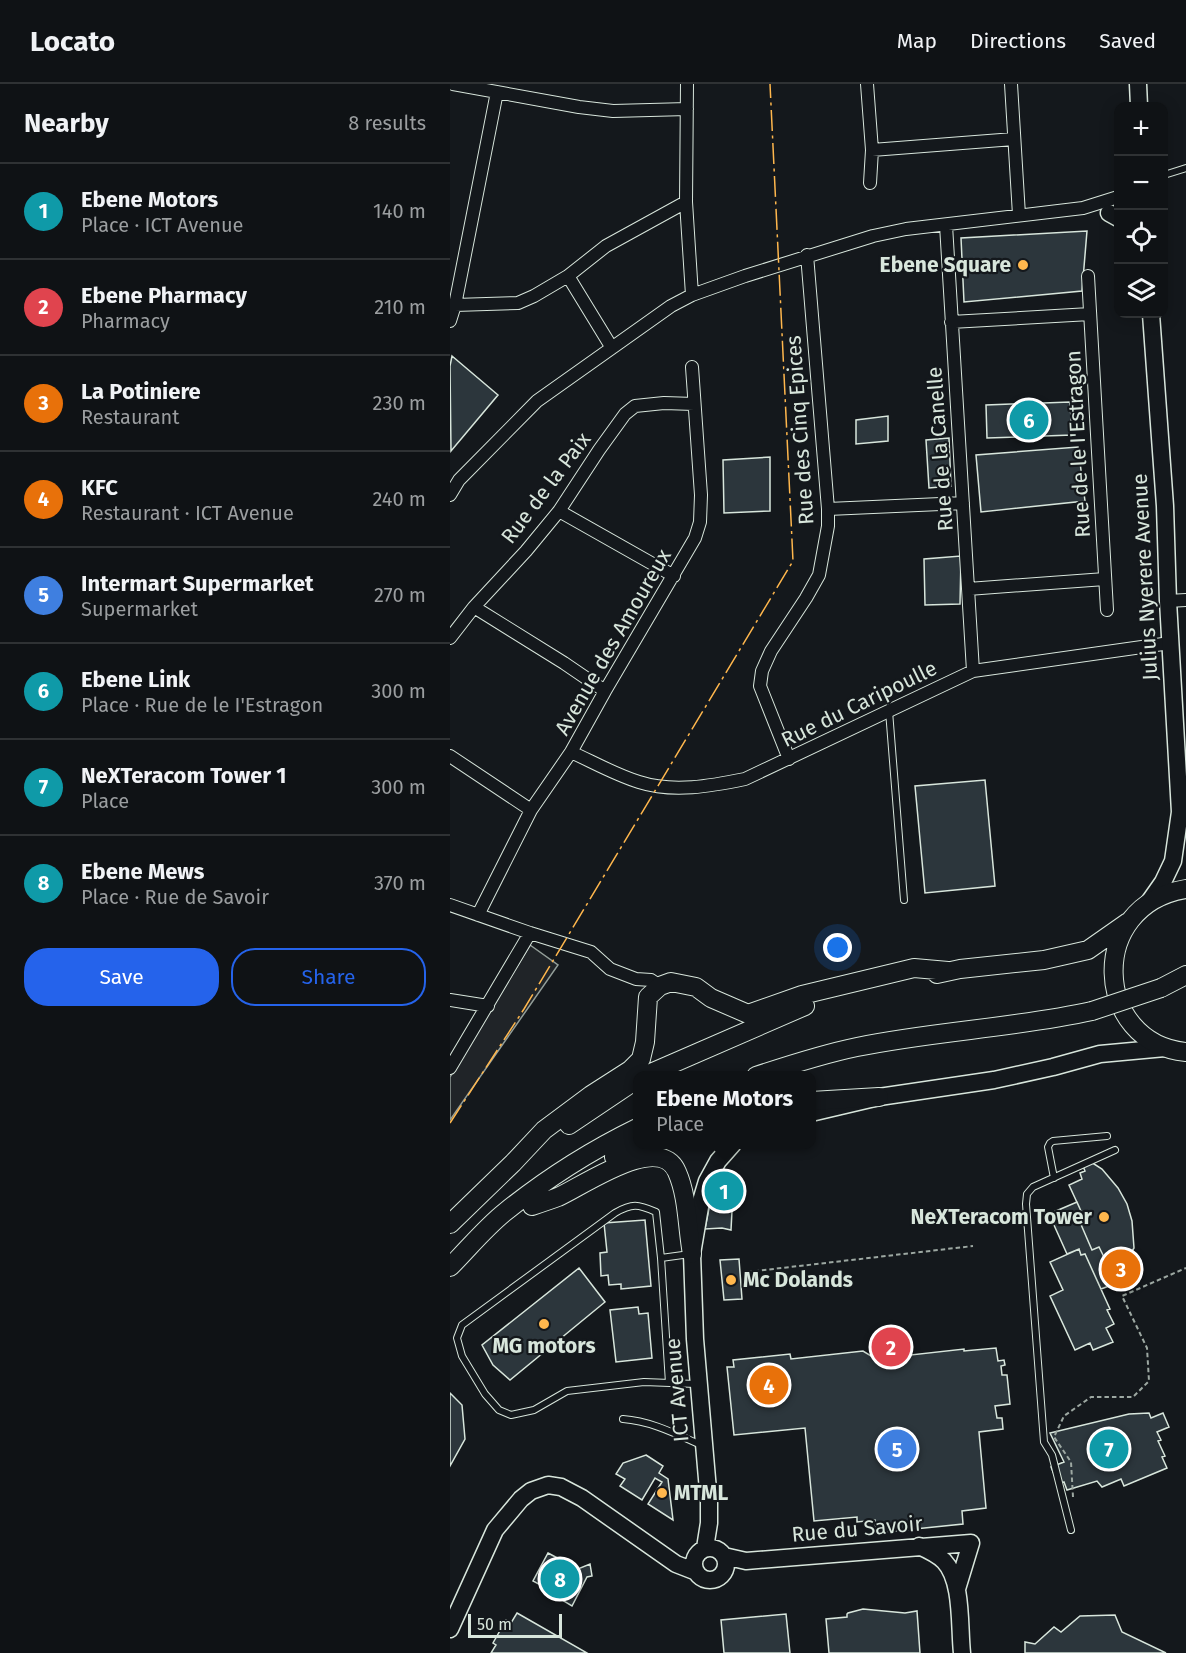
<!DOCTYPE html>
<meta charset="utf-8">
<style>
:root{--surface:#0f1215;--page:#1d2022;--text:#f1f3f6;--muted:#9b9ea0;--line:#2f3234;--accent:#2563eb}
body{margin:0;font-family:"Fira Sans",sans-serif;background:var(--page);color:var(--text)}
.controls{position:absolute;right:18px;top:18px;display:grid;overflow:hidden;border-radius:12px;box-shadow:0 3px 15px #0003}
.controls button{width:54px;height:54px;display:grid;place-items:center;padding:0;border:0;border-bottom:2px solid var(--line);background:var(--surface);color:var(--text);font:30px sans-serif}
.scale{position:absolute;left:18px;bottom:15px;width:94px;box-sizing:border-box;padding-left:6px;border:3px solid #d8e6dc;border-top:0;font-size:16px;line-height:21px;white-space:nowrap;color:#d8e6dc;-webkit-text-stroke:4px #14181c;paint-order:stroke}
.you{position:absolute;left:388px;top:864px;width:21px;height:21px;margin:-15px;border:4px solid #fff;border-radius:50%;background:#1a73e8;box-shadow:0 0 0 9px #1a73e833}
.badge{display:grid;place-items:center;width:39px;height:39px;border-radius:50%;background:var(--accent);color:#fff;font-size:20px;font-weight:700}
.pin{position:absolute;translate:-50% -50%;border:3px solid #fff;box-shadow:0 2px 6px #0006}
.popup{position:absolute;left:183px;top:987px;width:183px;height:78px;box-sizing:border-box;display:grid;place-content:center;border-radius:12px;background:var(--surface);filter:drop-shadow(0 2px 4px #0005);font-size:20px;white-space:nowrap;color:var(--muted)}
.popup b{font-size:22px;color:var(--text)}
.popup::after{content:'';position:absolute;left:50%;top:100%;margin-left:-12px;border:12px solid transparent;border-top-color:var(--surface)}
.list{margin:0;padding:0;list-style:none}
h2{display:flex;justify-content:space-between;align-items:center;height:78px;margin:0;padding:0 24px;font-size:26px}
h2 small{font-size:20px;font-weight:400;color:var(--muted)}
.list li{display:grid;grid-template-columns:39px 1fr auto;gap:18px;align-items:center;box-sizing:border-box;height:96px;padding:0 24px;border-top:2px solid var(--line)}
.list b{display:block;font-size:22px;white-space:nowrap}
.list p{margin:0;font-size:20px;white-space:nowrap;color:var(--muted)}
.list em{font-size:20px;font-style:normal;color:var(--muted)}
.actions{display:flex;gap:12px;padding:18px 24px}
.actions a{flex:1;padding:14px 0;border:2px solid var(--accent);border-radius:24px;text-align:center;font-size:21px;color:var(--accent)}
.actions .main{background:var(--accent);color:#fff}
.icon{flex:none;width:33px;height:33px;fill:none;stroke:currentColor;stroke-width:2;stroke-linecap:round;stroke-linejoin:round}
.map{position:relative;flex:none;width:736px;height:1569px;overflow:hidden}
header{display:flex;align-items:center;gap:36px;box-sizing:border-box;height:84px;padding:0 30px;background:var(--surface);border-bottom:2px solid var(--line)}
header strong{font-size:28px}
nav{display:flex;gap:33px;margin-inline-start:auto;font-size:21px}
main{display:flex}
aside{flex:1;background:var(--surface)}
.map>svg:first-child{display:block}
.green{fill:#202428;stroke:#939e99;stroke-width:1.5}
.building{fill:#2c363c;stroke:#d8e6dc;stroke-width:1.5}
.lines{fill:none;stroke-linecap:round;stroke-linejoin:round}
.lane-casing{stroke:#d8e6dc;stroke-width:8}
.street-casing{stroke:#d8e6dc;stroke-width:14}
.secondary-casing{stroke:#d8e6dc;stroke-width:19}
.primary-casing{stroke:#d8e6dc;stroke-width:20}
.path{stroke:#9da8a2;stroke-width:2;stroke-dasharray:4.5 3;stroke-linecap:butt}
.lane{stroke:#14181c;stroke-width:6}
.street{stroke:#14181c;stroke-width:12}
.secondary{stroke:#14181c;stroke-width:16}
.primary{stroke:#14181c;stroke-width:18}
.primary-bridge-casing{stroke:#d8e6dc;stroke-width:20;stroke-linecap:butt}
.primary-bridge{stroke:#14181c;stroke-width:18}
.power{stroke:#ffb74d;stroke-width:1.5;stroke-dasharray:21 4.5 3 4.5;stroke-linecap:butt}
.poi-dot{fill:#ffb74d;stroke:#14181c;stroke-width:2}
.labels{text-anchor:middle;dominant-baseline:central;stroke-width:4.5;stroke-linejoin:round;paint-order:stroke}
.poi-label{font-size:21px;font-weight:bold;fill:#d8e6dc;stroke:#14181c;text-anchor:end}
.street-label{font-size:21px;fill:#d8e6dc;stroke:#14181c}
</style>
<header>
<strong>Locato</strong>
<nav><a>Map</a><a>Directions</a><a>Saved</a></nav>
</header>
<main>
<aside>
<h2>Nearby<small>8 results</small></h2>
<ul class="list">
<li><span class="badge" style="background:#0f9aa8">1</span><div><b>Ebene Motors</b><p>Place · ICT Avenue</p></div><em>140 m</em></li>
<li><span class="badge" style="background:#e0444e">2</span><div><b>Ebene Pharmacy</b><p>Pharmacy</p></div><em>210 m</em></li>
<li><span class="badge" style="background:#e8710a">3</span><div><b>La Potiniere</b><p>Restaurant</p></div><em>230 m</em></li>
<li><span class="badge" style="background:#e8710a">4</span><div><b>KFC</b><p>Restaurant · ICT Avenue</p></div><em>240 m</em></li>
<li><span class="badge" style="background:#3f7fe0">5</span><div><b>Intermart Supermarket</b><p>Supermarket</p></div><em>270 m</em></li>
<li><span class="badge" style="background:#0f9aa8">6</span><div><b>Ebene Link</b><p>Place · Rue de le I'Estragon</p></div><em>300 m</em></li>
<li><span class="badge" style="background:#0f9aa8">7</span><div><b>NeXTeracom Tower 1</b><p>Place</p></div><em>300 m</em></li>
<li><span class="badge" style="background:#0f9aa8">8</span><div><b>Ebene Mews</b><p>Place · Rue de Savoir</p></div><em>370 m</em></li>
</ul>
<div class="actions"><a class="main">Save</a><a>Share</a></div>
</aside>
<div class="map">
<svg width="736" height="1569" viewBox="0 0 736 1569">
<rect width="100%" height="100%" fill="#14181c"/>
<!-- green -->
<path class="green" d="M80 861 108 881 0 1036V993Z"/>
<!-- building -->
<path class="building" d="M637 147 632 207 514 218 511 154Z
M2 272 48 311 1 367 0 282Z
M620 318 622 351 537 354 536 321Z
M438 332V357L406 360V336Z
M499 354 501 402 479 404 476 356Z
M628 363 635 417 531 428 526 371Z
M320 373V427L274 429 273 376Z
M511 472 510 520 475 521 474 475Z
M535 696 545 802 475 809 465 702Z
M641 1078 652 1085 668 1104 677 1120 682 1137 684 1164 681 1169 673 1173 678 1182 663 1189 657 1174 655 1175 649 1163 642 1166 626 1129 631 1127 619 1101 632 1095 630 1089 635 1087 633 1082Z
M280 1087 284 1088 281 1146 272 1144 255 1145 260 1119 269 1094Z
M627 1118 631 1127 626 1129 642 1166 649 1163 655 1175 657 1174 663 1189 671 1186 675 1196 651 1205 635 1170 631 1171 629 1165 617 1170 599 1130Z
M195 1136 201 1202 171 1205V1200L159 1201 158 1191 151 1192 150 1169 157 1168 154 1139Z
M629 1165 631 1171 635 1170 660 1225 657 1226 664 1240 656 1244 663 1258 643 1266 640 1259 625 1266 600 1212 613 1206 600 1178Z
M289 1175 292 1215 274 1216 270 1176Z
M129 1184 155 1218 60 1296 43 1281 32 1261Z
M188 1223 189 1230 198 1229 202 1274 166 1278 160 1226Z
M546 1264 548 1277 554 1276 555 1281 551 1282 552 1291H557L560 1320 545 1322 547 1334H552L553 1345 529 1348 536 1424 512 1427 513 1440 426 1449 425 1436 407 1438V1433L364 1437 355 1344 284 1351 277 1283H284L283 1276 340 1270 341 1275 413 1267 421 1272 434 1271V1274L514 1265V1267Z
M0 1309 12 1321 15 1355 0 1382Z
M699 1329 701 1334 713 1329 719 1343 707 1348 711 1356 708 1357 715 1372 712 1373 717 1384 674 1402 671 1395 652 1403 647 1397 617 1406 614 1398 608 1400 601 1383 614 1378 600 1349 679 1330Z
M196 1371 213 1382 209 1389 218 1395 223 1436 198 1420 212 1398 205 1394 192 1416 170 1402 175 1395 166 1390 173 1379Z
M98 1469 128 1485 140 1480 142 1492 137 1493 122 1522 112 1516 113 1513 83 1497Z
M413 1525 455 1529 467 1527 470 1569H379L376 1535 397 1533V1530L398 1529Z
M67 1529 137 1569H41L46 1561 43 1559 56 1536 61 1539Z
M336 1530 340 1569H274L271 1536Z
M665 1531 672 1548 716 1569H575V1558L585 1560 604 1543 611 1548 630 1532Z"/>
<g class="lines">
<!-- lane casing -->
<g class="lane-casing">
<path id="lane" d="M714 91 736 84
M439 627 454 816
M604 1094 598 1063 600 1059 603 1057 657 1052
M211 1174 240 1170
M219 1299 211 1174 206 1128C188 1120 182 1119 165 1129L12 1241 7 1254 12 1272 35 1310 49 1326 61 1331 84 1326 117 1307 194 1298 246 1300
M173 1335C201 1337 226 1350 251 1361
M621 1446 602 1371 594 1358 576 1120 577 1110 583 1103 665 1066"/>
</g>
<!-- street casing -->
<g class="street-casing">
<path id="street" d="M3 0 129 23 163 27 237 25
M237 0 236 118 242 211
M417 0 422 66 420 99
M561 0 569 131
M422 66 564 55
M496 141 523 587
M118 192 162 264
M638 192 657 526
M5 221 68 219 84 212 118 192 156 162 236 118
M0 237 5 221 47 8
M501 238 640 230
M0 411 9 396 87 317 221 222 242 211 295 192 423 152 456 145 633 124 668 113
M378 425 513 419
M109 427 224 492
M518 505 655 495
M718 517 736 516
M24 523 114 579 155 607
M0 554 24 523 76 467 109 427 149 366 175 330 185 322 214 319 244 320
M121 668C143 678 166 691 189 698 223 709 261 702 295 695L523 587 720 559
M0 672 81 726
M339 675 310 602 312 587 321 567 356 514 369 491 378 442V425L357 171
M0 821 80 849 141 868 160 885 186 895 201 896 210 902
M28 831 81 726 121 668 155 607 245 454 250 438 251 411 242 283
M0 916 38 922
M0 984 80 849"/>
</g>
<!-- secondary casing -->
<g class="secondary-casing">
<path id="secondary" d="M688 0 689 22
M659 129 668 134
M699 818 713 798 723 777 730 728 718 517 715 422 701 230
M361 1029 429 1013 544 996 603 983 650 970 715 964
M469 1462C478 1466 487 1470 494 1477 513 1497 509 1542 512 1569
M244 1480a16 16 0 1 1 32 0a16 16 0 1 1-32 0Z
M255 1464 259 1439V1418L245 1255 242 1170 251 1117 257 1097 268 1077 283 1060
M274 1472 296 1477 521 1459 507 1505
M0 1545 45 1446 71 1415 81 1407 98 1401 111 1403 132 1414 226 1480 244 1487"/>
</g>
<!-- primary casing -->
<g class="primary-casing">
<path id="primary" d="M736 805C636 821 643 959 736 968
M487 890 510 885 594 876 638 866 678 838
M711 904 736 891
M194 992 355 922
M306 992C339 981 373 970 407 963 485 947 565 944 642 927
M361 1017 429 1013
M119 1041 183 998
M164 1073 193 1060
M82 1122C91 1119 100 1116 108 1113 133 1102 210 1047 227 1088 238 1113 237 1143 242 1170
M0 1140 63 1079 94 1046 141 1011 180 986 191 975 195 958 198 913 210 902 221 898 246 903 261 914 298 930 352 911 464 884 498 887
M0 1183C18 1165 35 1144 55 1128 96 1095 140 1067 187 1044"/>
</g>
<!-- path -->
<path class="path" d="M297 1188 523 1162
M623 1413 621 1378 604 1353 614 1332 641 1313H683L699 1297 697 1264 672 1212 736 1184"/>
<!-- lane -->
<use href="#lane" class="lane"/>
<!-- street -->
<use href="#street" class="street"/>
<!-- secondary -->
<use href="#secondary" class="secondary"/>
<!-- primary -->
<use href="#primary" class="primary"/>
<!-- primary-bridge casing -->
<g class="primary-bridge-casing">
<path id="primary-bridge" d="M642 927 711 904"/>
</g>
<!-- primary-bridge -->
<use href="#primary-bridge" class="primary-bridge"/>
<!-- power -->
<path class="power" d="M0 1039 74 925 343 477 320 0"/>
</g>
<!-- markers -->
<g class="poi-dot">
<circle cx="573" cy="181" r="6"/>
<circle cx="654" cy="1133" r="6"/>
<circle cx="281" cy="1196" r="6"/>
<circle cx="94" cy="1240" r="6"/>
<circle cx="212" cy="1409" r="6"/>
</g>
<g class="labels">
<!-- poi labels -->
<g class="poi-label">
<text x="561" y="181">Ebene Square</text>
<text x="642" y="1133">NeXTeracom Tower</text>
<text x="293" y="1196" text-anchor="start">Mc Dolands</text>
<text x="94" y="1262" text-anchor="middle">MG motors</text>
<text x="224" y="1409" text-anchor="start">MTML</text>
</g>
<!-- street labels -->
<g class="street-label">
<text transform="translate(350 346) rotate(-94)">Rue des Cinq Epices</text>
<text transform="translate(628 360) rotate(-93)">Rue de le I'Estragon</text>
<text transform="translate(490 365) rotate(-94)">Rue de la Canelle</text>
<text transform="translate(96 404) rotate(-53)">Rue de la Paix</text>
<text transform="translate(695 493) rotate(-93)">Julius Nyerere Avenue</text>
<text transform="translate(163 558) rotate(-60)">Avenue des Amoureux</text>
<text transform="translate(409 620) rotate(-26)">Rue du Caripoulle</text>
<text transform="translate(227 1306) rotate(-95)">ICT Avenue</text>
<text transform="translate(407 1445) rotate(-5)">Rue du Savoir</text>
</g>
</g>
</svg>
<div class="controls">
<button>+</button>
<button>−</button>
<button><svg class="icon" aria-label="locate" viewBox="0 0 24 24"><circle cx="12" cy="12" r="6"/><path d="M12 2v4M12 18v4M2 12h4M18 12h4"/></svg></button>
<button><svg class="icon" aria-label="layers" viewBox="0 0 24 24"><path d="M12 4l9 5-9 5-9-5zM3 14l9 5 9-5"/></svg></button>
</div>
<div class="scale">50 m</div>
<div class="you"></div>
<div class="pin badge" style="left:274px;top:1107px;background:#0f9aa8">1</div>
<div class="popup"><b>Ebene Motors</b>Place</div>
<div class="pin badge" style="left:441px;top:1263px;background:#e0444e">2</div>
<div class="pin badge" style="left:671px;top:1185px;background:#e8710a">3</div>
<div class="pin badge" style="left:319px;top:1301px;background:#e8710a">4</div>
<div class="pin badge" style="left:447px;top:1365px;background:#3f7fe0">5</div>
<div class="pin badge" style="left:579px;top:336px;background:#0f9aa8">6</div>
<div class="pin badge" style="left:659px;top:1365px;background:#0f9aa8">7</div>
<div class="pin badge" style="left:110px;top:1495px;background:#0f9aa8">8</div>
</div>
</main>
